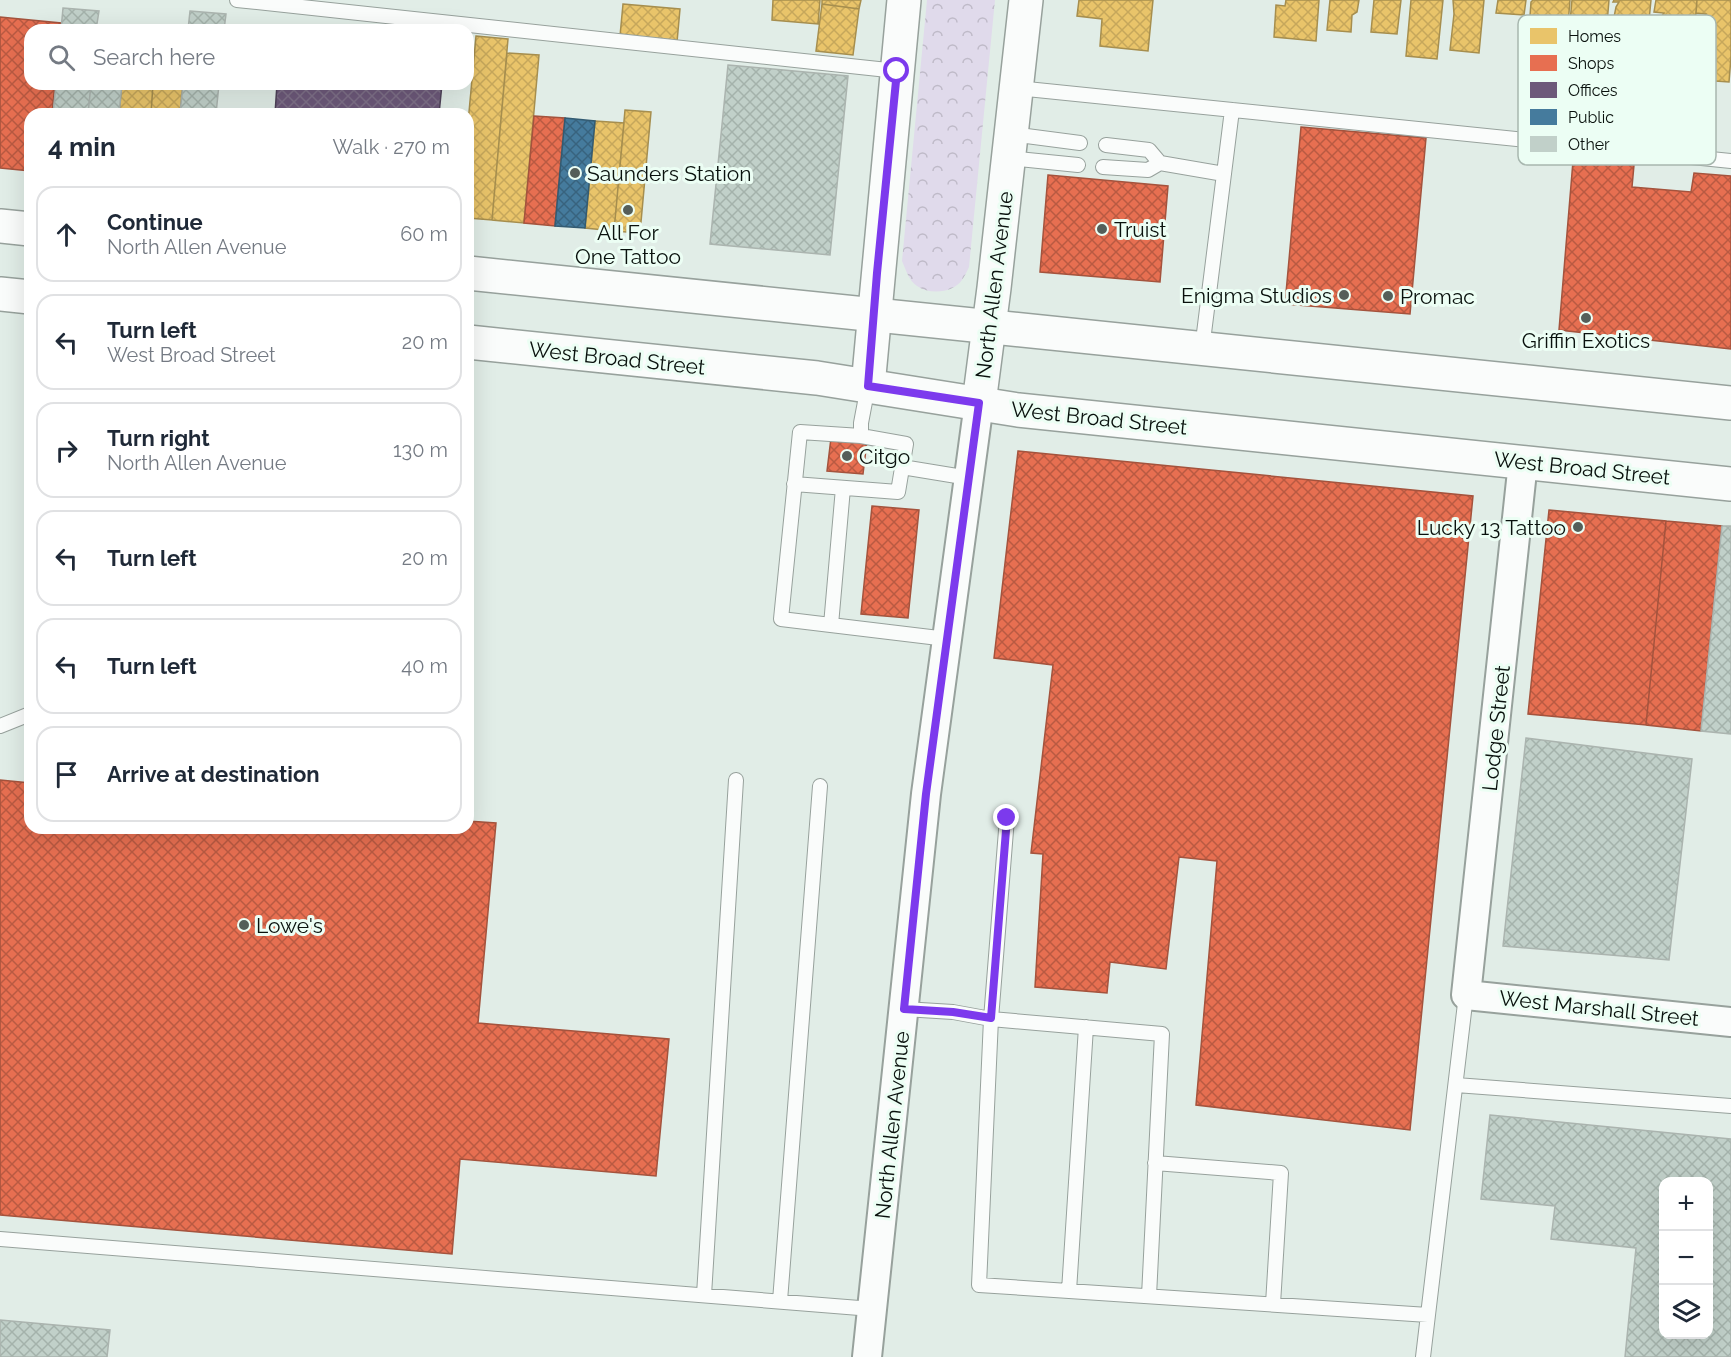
<!DOCTYPE html>
<meta charset="utf-8">
<style>
:root{--surface:#fff;--page:#f2f2f3;--text:#1f2937;--muted:#747a83;--line:#e0e1e3}
body{margin:0;font-family:Raleway,sans-serif;background:var(--page);color:var(--text)}
.controls{position:absolute;right:18px;bottom:18px;display:grid;overflow:hidden;border-radius:12px;box-shadow:0 6px 24px #0002}
.controls button{width:54px;height:54px;display:grid;place-items:center;padding:0;border:0;border-bottom:2px solid var(--line);background:var(--surface);color:var(--text);font:30px sans-serif}
.stop{position:absolute;width:18px;height:18px;margin:-14px;border:4px solid #7c3aed;border-radius:50%;background:#fff}
.stop.end{background:#7c3aed;border-color:#fff;box-shadow:0 2px 6px #0008}
.list{margin:0;padding:0;list-style:none}
h2{display:flex;justify-content:space-between;align-items:center;height:78px;margin:0;padding:0 24px;font-size:26px}
h2 small{font-size:20px;font-weight:400;color:var(--muted)}
.list li{display:grid;grid-template-columns:39px 1fr auto;gap:18px;align-items:center;box-sizing:border-box;height:96px;margin:0 12px 12px;padding:0 12px;border:2px solid var(--line);border-radius:18px}
.list b{display:block;font-size:22px;white-space:nowrap}
.list p{margin:0;font-size:20px;white-space:nowrap;color:var(--muted)}
.list em{font-size:20px;font-style:normal;color:var(--muted)}
.icon{flex:none;width:33px;height:33px;fill:none;stroke:currentColor;stroke-width:2;stroke-linecap:round;stroke-linejoin:round}
.map{position:relative;flex:none;width:1731px;height:1357px;overflow:hidden}
.search{position:absolute;background:var(--surface);box-shadow:0 6px 24px #0002;left:24px;top:24px;width:450px;height:66px;display:flex;align-items:center;gap:15px;box-sizing:border-box;padding:0 21px;border-radius:18px;color:var(--muted);font-size:22px}
.panel{position:absolute;background:var(--surface);box-shadow:0 6px 24px #0002;left:24px;top:108px;width:450px;height:726px;border-radius:18px}
.map>svg:first-child{display:block}
.park{fill:url(#park-crowns)}
.homes{fill:url(#homes-cross-hatch);stroke:#a68e4e;stroke-width:1.5}
.shops{fill:url(#shops-cross-hatch);stroke:#a4533d;stroke-width:1.5}
.offices{fill:url(#offices-cross-hatch);stroke:#4f4359;stroke-width:1.5}
.public{fill:url(#public-cross-hatch);stroke:#335b72;stroke-width:1.5}
.building{fill:url(#building-cross-hatch);stroke:#abb4af;stroke-width:1.5;fill-rule:evenodd}
.lines{fill:none;stroke-linecap:round;stroke-linejoin:round}
.service-casing{stroke:#97a19c;stroke-width:16}
.minor-casing{stroke:#97a19c;stroke-width:32}
.tertiary-casing{stroke:#97a19c;stroke-width:36}
.primary-casing{stroke:#97a19c;stroke-width:36}
.service{stroke:#fafcfb;stroke-width:14}
.minor{stroke:#fafcfb;stroke-width:28}
.tertiary{stroke:#fafcfb;stroke-width:33}
.primary{stroke:#fafcfb;stroke-width:33}
.route{stroke:#7c3aed;stroke-width:8}
.poi-dot{fill:#555e59;stroke:#ecfef4;stroke-width:2}
.labels{text-anchor:middle;dominant-baseline:central;stroke-width:6;stroke-linejoin:round;paint-order:stroke}
.poi-label{font-size:21px;fill:#09110d;stroke:#ecfef4;text-anchor:start}
.street-label{font-size:21px;fill:#09110d;stroke:#ecfef4}
.key{fill:#ecfef4;stroke:#a8b7af;stroke-width:1.5}
.key-label{font-size:16px;fill:#09110d}
</style>
<div class="map">
<svg width="1731" height="1357" viewBox="0 0 1731 1357">
<defs>
<pattern id="park-crowns" width="20" height="18" patternUnits="userSpaceOnUse" patternTransform="scale(1.5)"><rect width="20" height="18" fill="#e0daeb"/><path d="M2 6a3 3 0 1 1 6 0M12 15a3 3 0 1 1 6 0" fill="none" stroke="#bfbac8"/></pattern>
<pattern id="homes-cross-hatch" width="8" height="8" patternUnits="userSpaceOnUse" patternTransform="scale(1.5)"><rect width="8" height="8" fill="#e9c46a"/><path d="M0 0l8 8M0 8l8-8" fill="none" stroke="#c6a75b"/></pattern>
<pattern id="shops-cross-hatch" width="8" height="8" patternUnits="userSpaceOnUse" patternTransform="scale(1.5)"><rect width="8" height="8" fill="#e76f51"/><path d="M0 0l8 8M0 8l8-8" fill="none" stroke="#b95a42"/></pattern>
<pattern id="offices-cross-hatch" width="8" height="8" patternUnits="userSpaceOnUse" patternTransform="scale(1.5)"><rect width="8" height="8" fill="#6d597a"/><path d="M0 0l8 8M0 8l8-8" fill="none" stroke="#7f7189"/></pattern>
<pattern id="public-cross-hatch" width="8" height="8" patternUnits="userSpaceOnUse" patternTransform="scale(1.5)"><rect width="8" height="8" fill="#457b9d"/><path d="M0 0l8 8M0 8l8-8" fill="none" stroke="#38637e"/></pattern>
<pattern id="building-cross-hatch" width="8" height="8" patternUnits="userSpaceOnUse" patternTransform="scale(1.5)"><rect width="8" height="8" fill="#c1d0c9"/><path d="M0 0l8 8M0 8l8-8" fill="none" stroke="#a4b2ab"/></pattern>
</defs>
<rect width="100%" height="100%" fill="#e1ede7"/>
<!-- park -->
<path class="park" d="M927 0H995L969 267C967 271 965 276 962 280 953 293 930 295 917 286 909 281 906 270 902 261Z"/>
<!-- homes -->
<path class="homes" d="M820 0 818 24 772 20 773 0Z
M822 0H861L859 9 822 4Z
M1079 0H1153L1148 51 1100 46 1102 19 1077 16Z
M1286 0H1319L1316 41 1274 37 1276 5 1285 6Z
M1330 0H1359L1357 12 1352 15 1351 32 1327 30Z
M1374 0H1401L1397 34 1371 32Z
M1411 0H1443L1437 59 1406 56Z
M1453 0H1484L1479 53 1450 50 1454 14Z
M1498 0H1526L1524 15 1496 13Z
M1533 0H1570L1565 61 1527 58 1531 2Z
M1572 0H1609L1603 71 1574 68 1578 34 1569 33Z
M1614 0H1651L1645 61 1619 58 1622 26 1619 25 1614 17 1616 7 1619 2H1613Z
M1656 0H1697L1689 93 1659 91 1664 36 1659 30 1658 21 1664 13 1654 12Z
M1697 0H1731V57L1729 82 1701 80 1703 41 1699 33 1701 20 1706 14 1696 13Z
M623 4 680 9 677 42 620 36Z
M822 4 859 9 853 55 816 51Z
M476 36 508 39 492 220 468 218V123Z
M507 53 539 55 524 223 492 220Z
M122 84H153L151 114H119Z
M153 84H183L180 114H151Z
M625 110 651 112 640 233 614 231Z
M595 121 624 123 614 231 585 228Z"/>
<!-- shops -->
<path class="shops" d="M0 17 61 23V30H30V84H55L52 114H30V171L0 168Z
M534 116 565 118 555 226 524 223Z
M1301 127 1426 138 1410 314 1285 304Z
M1573 161 1634 165 1632 187 1691 192 1694 173 1731 176V349L1559 330Z
M1048 175 1168 186 1160 282 1040 272Z
M831 438 867 441 863 474 827 471Z
M1018 451 1473 496 1410 1130 1196 1105 1217 861 1179 857 1166 969 1110 962 1107 993 1035 987 1043 854 1031 853 1053 665 994 658Z
M872 506 919 510 908 618 861 614Z
M1549 510 1666 521 1646 725 1528 714Z
M1666 521 1722 526 1701 731 1646 725Z
M0 780 30 783V828H468V821L496 823 478 1023 669 1039 656 1176 460 1159 452 1254 0 1215Z"/>
<!-- offices -->
<path class="offices" d="M277 84H442L439 114H275Z"/>
<!-- public -->
<path class="public" d="M565 118 595 121 585 228 555 226Z"/>
<!-- building -->
<path class="building" d="M63 8 99 11 96 30H61Z
M190 11 226 14 224 30H188Z
M728 65 848 76 830 255 710 244Z
M56 84H91L88 114H53Z
M91 84H122L119 114H88Z
M183 84H219L216 114H180Z
M1722 526H1731V734L1701 731Z
M1526 738 1692 759 1669 960 1503 946Z
M1490 1115 1731 1139V1357H1625L1636 1248 1551 1239 1555 1206 1481 1199ZM1664 1182H1708V1334H1664Z
M0 1320 110 1330 107 1357H0Z"/>
<g class="lines">
<!-- service casing -->
<g class="service-casing">
<path id="service" d="M237 0 897 71
M1017 88 1731 161
M1011 134 1080 143
M1106 145 1149 150 1160 163 1224 174
M1009 158 1078 165
M1103 167 1148 170 1160 163
M1202 349 1232 110
M861 436V423L868 386
M902 467 969 478
M794 484 898 492 906 444 861 436 800 432 781 619 947 639
M831 625 843 488
M0 726 30 714
M1007 818 991 1019 979 1285 1428 1315
M904 1009 953 1012 991 1019 1162 1034 1149 1296
M1456 1085 1731 1106
M1155 1163 1281 1173 1273 1304
M0 1239 872 1309
M1069 1291 1086 1027
M704 1295 736 780
M780 1301 820 786
M1423 1357 1466 995"/>
</g>
<!-- minor casing -->
<g class="minor-casing">
<path id="minor" d="M1523 462 1466 995 1731 1022
M867 1357 926 794 979 403"/>
</g>
<!-- tertiary casing -->
<g class="tertiary-casing">
<path id="tertiary" d="M868 386 904 0
M979 403 994 288 1026 0"/>
</g>
<!-- primary casing -->
<g class="primary-casing">
<path id="primary" d="M0 226 30 229
M468 273 1731 403
M0 294 30 297
M468 342 817 378 1018 410 1731 484"/>
</g>
<!-- service -->
<use href="#service" class="service"/>
<!-- minor -->
<use href="#minor" class="minor"/>
<!-- tertiary -->
<use href="#tertiary" class="tertiary"/>
<!-- primary -->
<use href="#primary" class="primary"/>
</g>
<g class="lines">
<!-- route -->
<path class="route" d="M897 71 877 273 868 386 979 403 926 794 904 1009 953 1012 991 1018 1007 818"/>
</g>
<!-- markers -->
<g class="poi-dot">
<circle cx="575" cy="173" r="6"/>
<circle cx="628" cy="210" r="6"/>
<circle cx="1102" cy="229" r="6"/>
<circle cx="1344" cy="295" r="6"/>
<circle cx="1388" cy="296" r="6"/>
<circle cx="1586" cy="318" r="6"/>
<circle cx="847" cy="456" r="6"/>
<circle cx="1578" cy="527" r="6"/>
<circle cx="244" cy="925" r="6"/>
</g>
<g class="labels">
<!-- poi labels -->
<g class="poi-label">
<text x="587" y="173">Saunders Station</text>
<text x="1114" y="229">Truist</text>
<text x="628" y="232" text-anchor="middle">All For<tspan x="628" dy="24">One Tattoo</tspan></text>
<text x="1332" y="295" text-anchor="end">Enigma Studios</text>
<text x="1400" y="296">Promac</text>
<text x="1586" y="340" text-anchor="middle">Griffin Exotics</text>
<text x="859" y="456">Citgo</text>
<text x="1566" y="527" text-anchor="end">Lucky 13 Tattoo</text>
<text x="256" y="925">Lowe's</text>
</g>
<!-- street labels -->
<g class="street-label">
<text transform="translate(994 285) rotate(-83)">North Allen Avenue</text>
<text transform="translate(617 358) rotate(6)">West Broad Street</text>
<text transform="translate(1099 418) rotate(6)">West Broad Street</text>
<text transform="translate(1582 468) rotate(6)">West Broad Street</text>
<text transform="translate(1496 728) rotate(-84)">Lodge Street</text>
<text transform="translate(1599 1008) rotate(6)">West Marshall Street</text>
<text transform="translate(892 1125) rotate(-84)">North Allen Avenue</text>
</g>
</g>
<!-- legend -->
<rect x="1518" y="15" width="198" height="150" rx="9" class="key"/>
<rect x="1530" y="28" width="27" height="16" fill="#e9c46a"/>
<rect x="1530" y="55" width="27" height="16" fill="#e76f51"/>
<rect x="1530" y="82" width="27" height="16" fill="#6d597a"/>
<rect x="1530" y="109" width="27" height="16" fill="#457b9d"/>
<rect x="1530" y="136" width="27" height="16" fill="#c1d0c9"/>
<g class="key-label">
<text x="1568" y="42">Homes</text>
<text x="1568" y="69">Shops</text>
<text x="1568" y="96">Offices</text>
<text x="1568" y="123">Public</text>
<text x="1568" y="150">Other</text>
</g>
</svg>
<div class="controls">
<button>+</button>
<button>−</button>
<button><svg class="icon" aria-label="layers" viewBox="0 0 24 24"><path d="M12 4l9 5-9 5-9-5zM3 14l9 5 9-5"/></svg></button>
</div>
<div class="stop" style="left:897px;top:71px"></div>
<div class="stop end" style="left:1007px;top:818px"></div>
<div class="search"><svg class="icon" aria-label="search" viewBox="0 0 24 24"><circle cx="10" cy="10" r="6"/><path d="M15 15l6 6"/></svg>Search here</div>
<section class="panel">
<h2>4 min<small>Walk · 270 m</small></h2>
<ul class="list">
<li><svg class="icon" aria-label="ahead" viewBox="0 0 24 24"><path d="M12 20V5M6 11l6-6 6 6"/></svg><div><b>Continue</b><p>North Allen Avenue</p></div><em>60 m</em></li>
<li><svg class="icon" aria-label="left" viewBox="0 0 24 24"><path d="M17 20v-9H6M10 6l-5 5 5 5"/></svg><div><b>Turn left</b><p>West Broad Street</p></div><em>20 m</em></li>
<li><svg class="icon" aria-label="right" viewBox="0 0 24 24"><path d="M7 20v-9h11M14 6l5 5-5 5"/></svg><div><b>Turn right</b><p>North Allen Avenue</p></div><em>130 m</em></li>
<li><svg class="icon" aria-label="left" viewBox="0 0 24 24"><path d="M17 20v-9H6M10 6l-5 5 5 5"/></svg><div><b>Turn left</b></div><em>20 m</em></li>
<li><svg class="icon" aria-label="left" viewBox="0 0 24 24"><path d="M17 20v-9H6M10 6l-5 5 5 5"/></svg><div><b>Turn left</b></div><em>40 m</em></li>
<li><svg class="icon" aria-label="arrive" viewBox="0 0 24 24"><path d="M6 21V4h12l-3 4 3 4H6"/></svg><div><b>Arrive at destination</b></div></li>
</ul>
</section>
</div>
